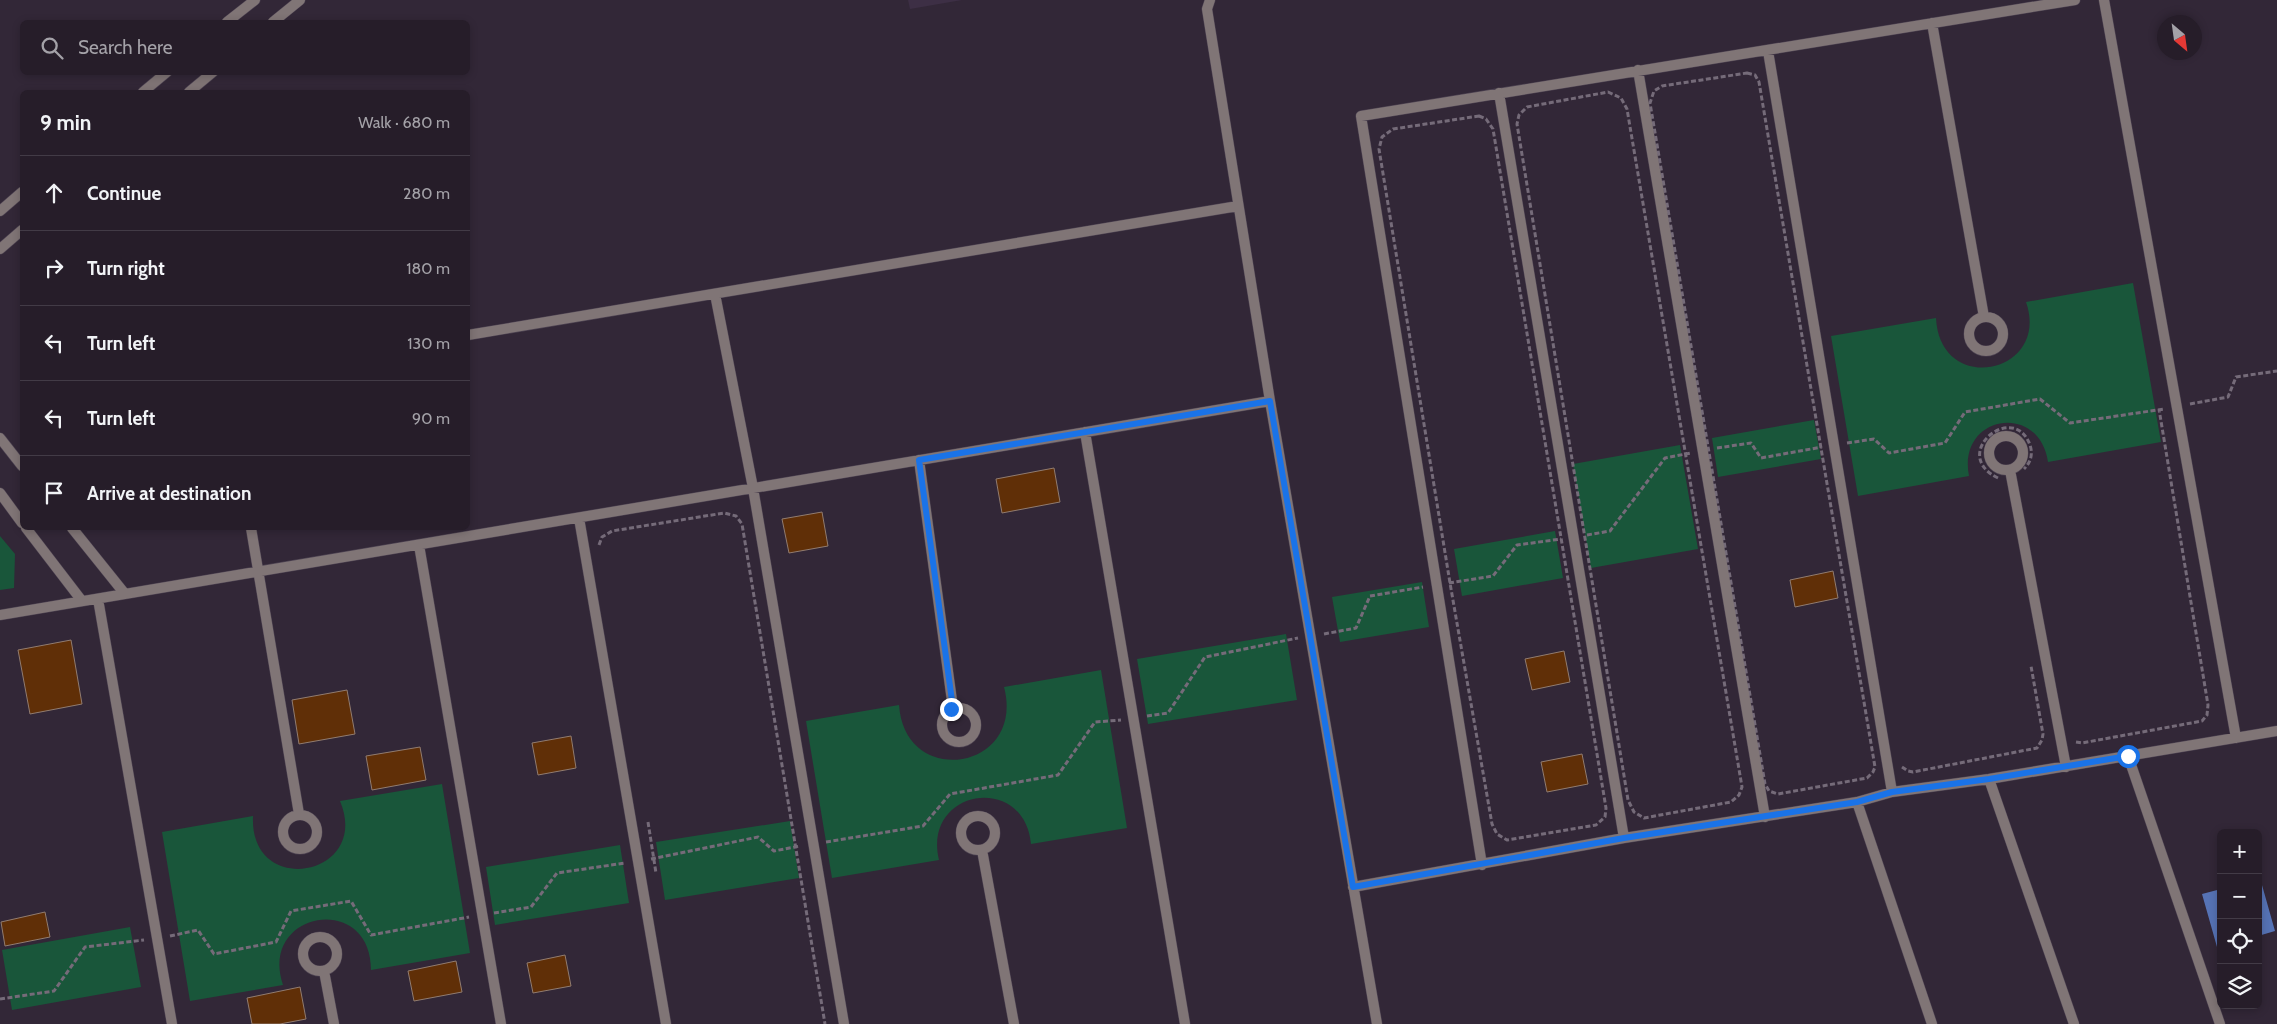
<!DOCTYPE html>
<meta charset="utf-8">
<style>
:root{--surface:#261d29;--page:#2e2631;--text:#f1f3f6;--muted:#a4a2a8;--line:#423b46}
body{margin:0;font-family:Cabin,sans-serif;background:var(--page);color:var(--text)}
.controls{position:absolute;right:15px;bottom:15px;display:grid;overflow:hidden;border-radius:8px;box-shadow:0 2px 8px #0003}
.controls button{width:45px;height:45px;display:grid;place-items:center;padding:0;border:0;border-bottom:1px solid var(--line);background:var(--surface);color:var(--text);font:25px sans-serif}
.compass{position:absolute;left:2157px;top:15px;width:45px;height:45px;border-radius:50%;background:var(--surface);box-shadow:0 2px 8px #0003;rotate:151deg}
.stop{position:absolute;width:15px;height:15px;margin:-11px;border:4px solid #1a73e8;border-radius:50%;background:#fff}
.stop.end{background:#1a73e8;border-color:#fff;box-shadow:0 1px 5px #0008}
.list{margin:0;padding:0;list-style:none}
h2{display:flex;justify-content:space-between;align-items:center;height:65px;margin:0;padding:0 20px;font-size:21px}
h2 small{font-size:16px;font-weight:400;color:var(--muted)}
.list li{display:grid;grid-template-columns:32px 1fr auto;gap:15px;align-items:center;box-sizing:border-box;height:75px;padding:0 20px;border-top:1px solid var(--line)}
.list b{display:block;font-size:19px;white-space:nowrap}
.list em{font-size:16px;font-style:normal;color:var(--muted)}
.icon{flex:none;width:28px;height:28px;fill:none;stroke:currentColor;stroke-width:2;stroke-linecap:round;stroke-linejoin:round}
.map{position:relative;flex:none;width:2277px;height:1024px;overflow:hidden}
.search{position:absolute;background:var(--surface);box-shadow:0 2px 8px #0003;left:20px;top:20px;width:450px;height:55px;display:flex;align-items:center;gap:12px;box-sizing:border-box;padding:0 18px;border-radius:8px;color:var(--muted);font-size:19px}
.panel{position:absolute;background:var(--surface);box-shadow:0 2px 8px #0003;left:20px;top:90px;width:450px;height:440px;border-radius:8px}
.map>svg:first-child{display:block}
.built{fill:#3d2f45}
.green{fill:#19563a}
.water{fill:#5673b5}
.building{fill:#602f07;stroke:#917c70}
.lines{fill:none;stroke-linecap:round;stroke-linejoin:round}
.minor-casing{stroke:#4e4453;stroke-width:11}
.path{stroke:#756b79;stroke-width:3;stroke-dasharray:5 2.5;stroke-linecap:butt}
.minor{stroke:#807576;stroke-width:10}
.route{stroke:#1a73e8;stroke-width:6}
</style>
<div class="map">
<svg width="2277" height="1024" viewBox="0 0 2277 1024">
<rect width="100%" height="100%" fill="#322737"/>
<!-- built -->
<path class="built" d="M908 0H962L910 9Z"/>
<!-- green -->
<path class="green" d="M2133 283 2161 442 2048 462C2039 401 1957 415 1969 476L1858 496 1831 336 1936 318C1940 397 2051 374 2026 302Z
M1814 420 1821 459 1718 477 1712 438Z
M1680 445 1698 549 1591 568 1573 464Z
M1555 531 1563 578 1462 596 1454 549Z
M0 536 15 554 14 588 0 590Z
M1422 582 1429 627 1340 642 1332 597Z
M1286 634 1297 700 1148 724 1137 659Z
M1101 670 1127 828 1031 844C1024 772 922 789 939 860L832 878 806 721 899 705C905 790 1026 770 1004 687Z
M442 784 470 953 371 970C371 891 258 911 283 985L190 1001 162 832 253 816C249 899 372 877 340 801Z
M790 821 799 878 665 900 656 842Z
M620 845 629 903 495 925 486 867Z
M130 927 141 987 12 1010 2 950Z"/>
<!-- water -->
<path class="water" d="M2258 878H2260L2275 931 2258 936Z
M2221 889V946L2217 947 2202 894Z"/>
<!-- building -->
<path class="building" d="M1054 468 1060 502 1002 513 996 479Z
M822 512 828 546 789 553 782 519Z
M1833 571 1838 598 1795 607 1790 580Z
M71 640 82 704 30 714 18 650Z
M1564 651 1570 682 1532 690 1525 659Z
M347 690 355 734 299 744 292 700Z
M571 736 576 768 538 775 532 743Z
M420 747 426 780 372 790 366 756Z
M1582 754 1588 784 1547 792 1541 762Z
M45 912 50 937 5 946 1 922Z
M565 955 571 986 533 993 527 963Z
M456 961 462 992 414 1001 408 971Z
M300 987 306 1019 280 1024H252L247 998Z"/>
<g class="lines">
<!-- minor casing -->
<g class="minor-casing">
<path id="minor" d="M1210 0 1207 9 1270 401 1377 1024
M2104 0 2236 738
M227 22 255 0
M273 22 300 0
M1932 23 1984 317
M1768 51 1892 792
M1638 70 1765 817
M143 92 167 72
M189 92 213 72
M1499 93 1624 838
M0 211 22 192
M0 249 22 230
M715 294 753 488 844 1024
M1969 334a17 17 0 1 1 34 0a17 17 0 1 1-34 0Z
M468 335 1238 206
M1085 432 1185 1024
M1989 453a17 17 0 1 1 34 0a17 17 0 1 1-34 0Z
M0 438 22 466
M919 460 953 708
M2010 470 2066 767
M0 493 22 523
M579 518 666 1024
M26 528 82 601
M72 528 125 594
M251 528 299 814
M419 545 501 1024
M98 599 172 1024
M0 615 1270 401
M942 725a17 17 0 1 1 34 0a17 17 0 1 1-34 0Z
M2128 756 2220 1024
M1989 779 2074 1024
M1857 802 1932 1024
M283 832a17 17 0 1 1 34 0a17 17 0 1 1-34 0Z
M961 833a17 17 0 1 1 34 0a17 17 0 1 1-34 0Z
M982 850 1014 1024
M1482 865 1361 116 2075 0
M1353 887 1624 838 1857 802 1892 792 1989 779 2277 731
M303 954a17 17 0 1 1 34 0a17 17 0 1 1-34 0Z
M324 971 334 1024"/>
</g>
<!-- path -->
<path class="path" d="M1747 73 1755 75 1759 82 1875 767 1873 772 1867 778 1778 794 1769 791 1765 784 1650 103 1654 91 1662 86Z
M1608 92 1621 98 1627 109 1742 787 1739 795 1731 802 1644 818 1634 812 1628 800 1517 124 1519 115 1527 107Z
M1479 116 1486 119 1493 129 1606 808 1605 817 1596 825 1507 840 1497 834 1492 824 1450 583 1379 149 1382 137 1393 129Z
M2190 404 2228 397 2236 377 2277 371
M1847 443 1874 439 1889 453 1945 443 1965 412 2040 399 2070 423 2164 409
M1717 448 1751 443 1761 458 1822 447
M1998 478C1948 454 2014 400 2030 445 2033 454 2031 462 2024 469
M1587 535 1610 531 1665 458 1691 453
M599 545 602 537 612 531 724 513 736 516 742 524 825 1024
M1449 583 1493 576 1517 545 1561 539
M1324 634 1356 628 1370 596 1423 587
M1147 716 1168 713 1205 657 1298 638
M2076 742 2082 743 2202 721 2207 715 2208 705 2159 409
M1902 767 1908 771 1913 772 2037 748 2042 740 2043 734 2031 666
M648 822 656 873
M826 842 923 826 950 794 1058 775 1095 722 1121 720
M651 859 758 837 774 851 800 846
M494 913 531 907 557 873 625 863
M170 936 198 930 214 954 276 942 291 911 351 901 371 935 469 917
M0 999 54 991 85 947 144 940"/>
<!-- minor -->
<use href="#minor" class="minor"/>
</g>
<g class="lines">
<!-- route -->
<path class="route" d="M951 709 953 708 919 460 1270 401 1353 887 1624 838 1857 802 1892 792 1989 779 2128 756"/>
</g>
</svg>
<div class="controls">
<button>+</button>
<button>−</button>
<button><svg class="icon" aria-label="locate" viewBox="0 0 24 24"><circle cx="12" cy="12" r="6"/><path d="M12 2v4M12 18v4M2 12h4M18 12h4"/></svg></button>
<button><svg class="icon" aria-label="layers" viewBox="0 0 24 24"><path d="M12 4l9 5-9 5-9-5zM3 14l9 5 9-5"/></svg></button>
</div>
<svg class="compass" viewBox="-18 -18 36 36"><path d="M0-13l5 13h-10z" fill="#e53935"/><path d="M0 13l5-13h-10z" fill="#a4a2a8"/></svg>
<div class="stop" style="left:2128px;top:756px"></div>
<div class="stop end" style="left:951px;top:709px"></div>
<div class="search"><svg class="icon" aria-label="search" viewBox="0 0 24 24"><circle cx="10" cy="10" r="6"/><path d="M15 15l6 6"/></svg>Search here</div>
<section class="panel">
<h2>9 min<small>Walk · 680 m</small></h2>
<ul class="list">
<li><svg class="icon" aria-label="ahead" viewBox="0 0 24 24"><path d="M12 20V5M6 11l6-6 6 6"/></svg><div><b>Continue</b></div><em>280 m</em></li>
<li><svg class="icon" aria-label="right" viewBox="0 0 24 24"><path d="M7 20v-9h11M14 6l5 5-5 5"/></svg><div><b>Turn right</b></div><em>180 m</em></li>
<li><svg class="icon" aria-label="left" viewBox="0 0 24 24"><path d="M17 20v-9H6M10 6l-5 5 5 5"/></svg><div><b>Turn left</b></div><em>130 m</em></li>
<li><svg class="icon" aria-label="left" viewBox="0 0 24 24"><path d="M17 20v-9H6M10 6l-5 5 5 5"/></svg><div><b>Turn left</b></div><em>90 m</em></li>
<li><svg class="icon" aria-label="arrive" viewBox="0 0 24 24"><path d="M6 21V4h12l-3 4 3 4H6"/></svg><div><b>Arrive at destination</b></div></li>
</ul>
</section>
</div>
